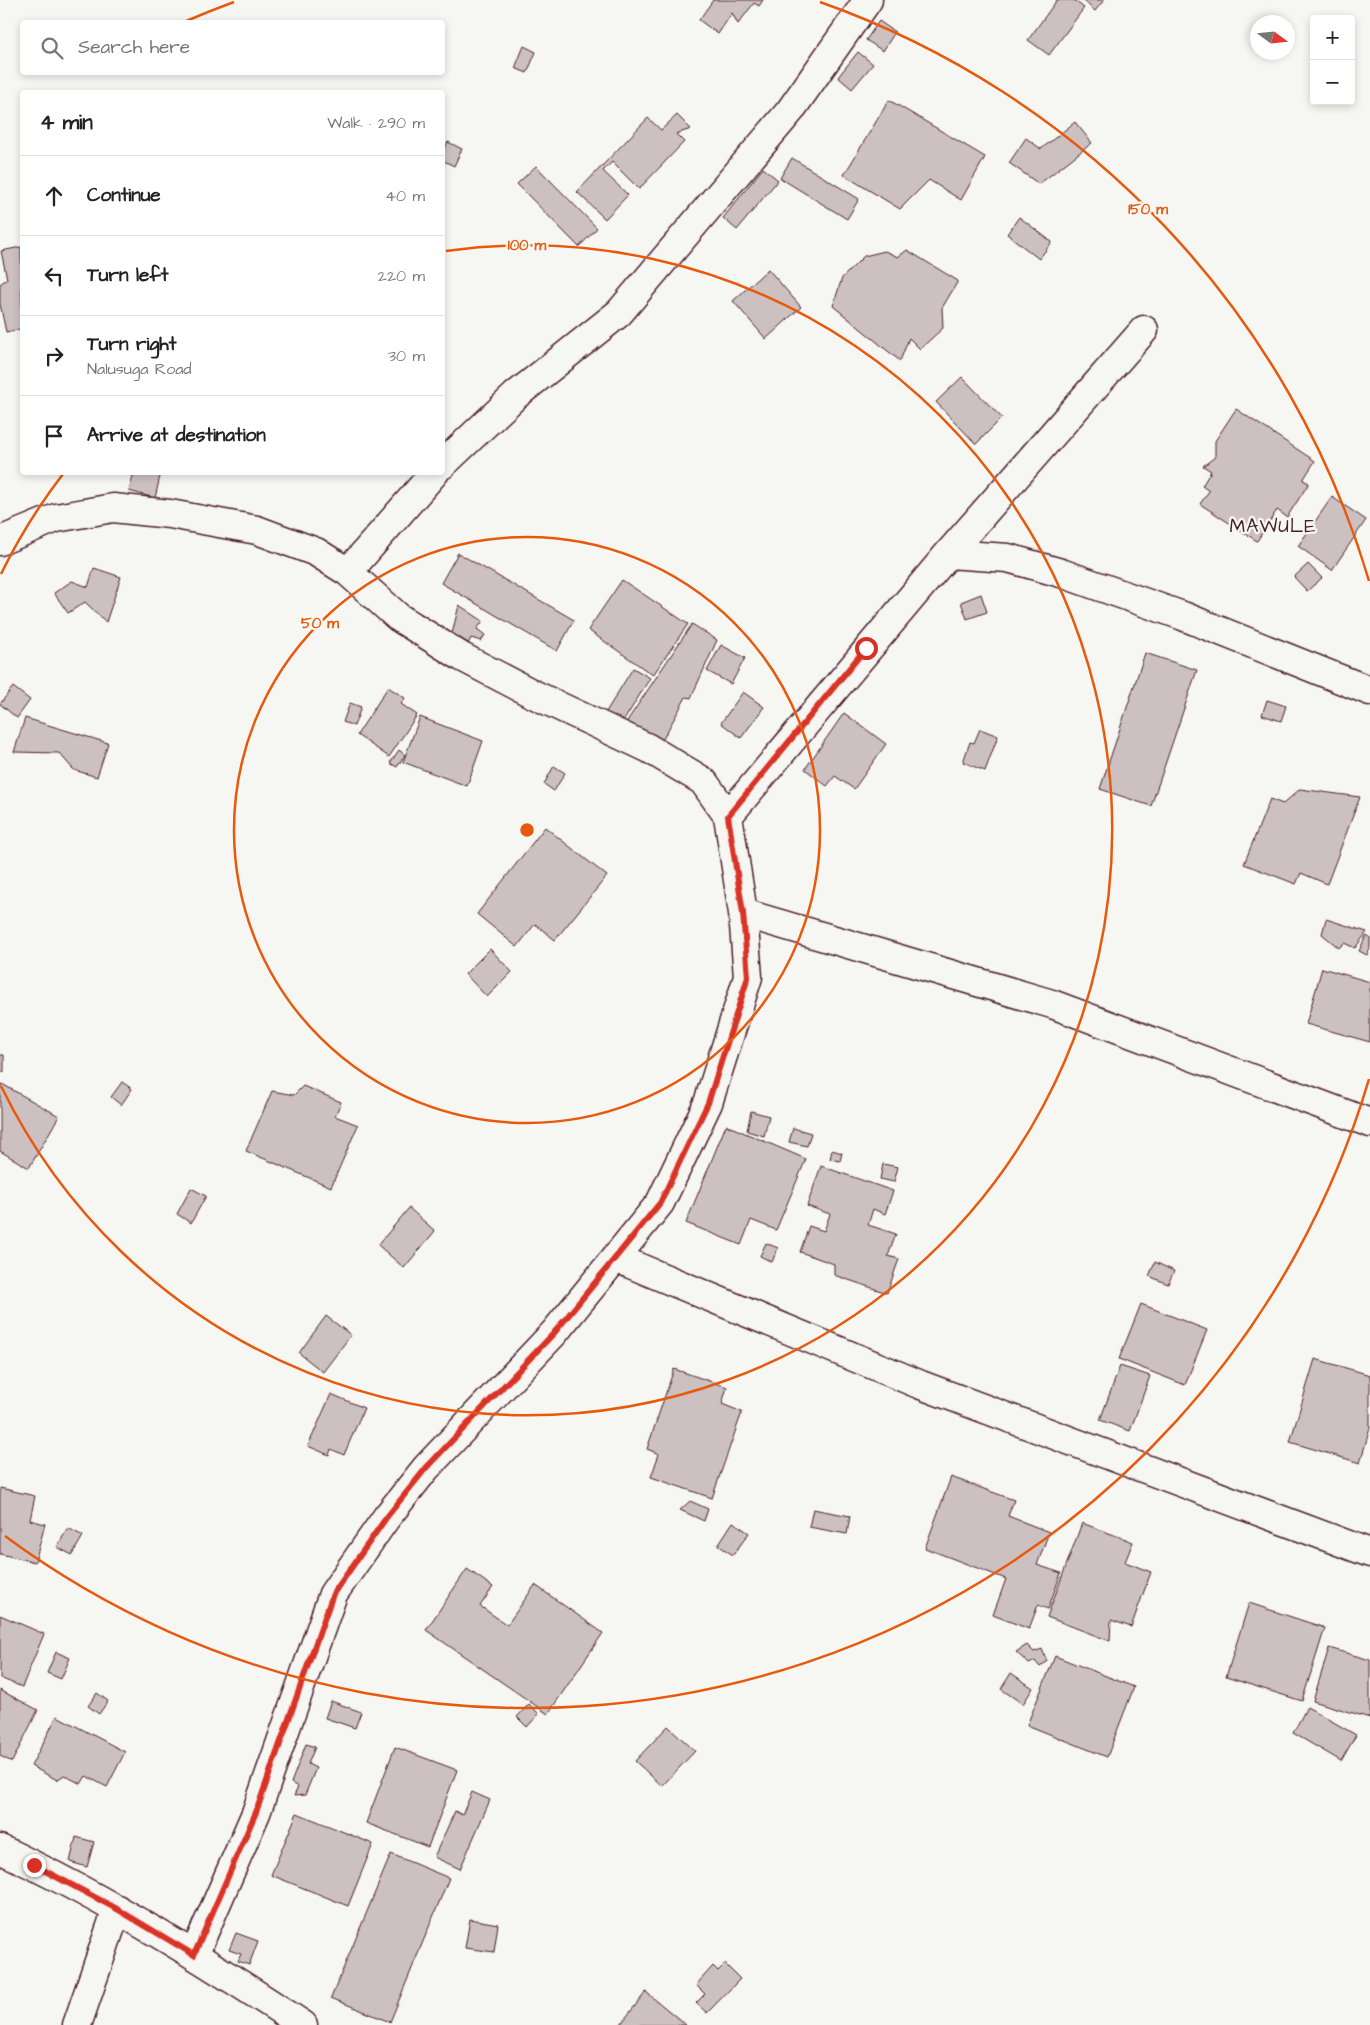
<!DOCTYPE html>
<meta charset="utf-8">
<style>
:root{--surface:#fff;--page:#f2f2f2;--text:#222;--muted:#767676;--line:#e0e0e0}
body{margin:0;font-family:"Architects Daughter",sans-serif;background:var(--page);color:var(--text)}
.controls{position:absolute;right:15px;top:15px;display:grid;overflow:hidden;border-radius:5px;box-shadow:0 2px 8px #0003}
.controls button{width:45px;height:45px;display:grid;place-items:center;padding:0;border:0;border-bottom:1px solid var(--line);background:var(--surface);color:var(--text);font:25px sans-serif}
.compass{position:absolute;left:1250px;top:15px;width:45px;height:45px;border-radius:50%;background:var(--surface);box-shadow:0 2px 8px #0003;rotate:105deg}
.stop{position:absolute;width:15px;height:15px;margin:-11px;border:4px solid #d93025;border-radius:50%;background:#fff}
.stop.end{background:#d93025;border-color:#fff;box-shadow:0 1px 5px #0008}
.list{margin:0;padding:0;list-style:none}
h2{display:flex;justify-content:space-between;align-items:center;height:65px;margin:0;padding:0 20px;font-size:21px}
h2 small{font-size:16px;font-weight:400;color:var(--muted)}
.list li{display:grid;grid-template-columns:32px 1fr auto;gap:15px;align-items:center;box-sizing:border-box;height:80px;padding:0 20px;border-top:1px solid var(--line)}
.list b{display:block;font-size:19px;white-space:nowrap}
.list p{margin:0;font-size:16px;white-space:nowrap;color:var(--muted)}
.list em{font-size:16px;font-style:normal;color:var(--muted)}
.icon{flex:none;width:28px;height:28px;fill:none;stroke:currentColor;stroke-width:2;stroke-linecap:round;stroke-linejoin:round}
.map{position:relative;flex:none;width:1370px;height:2025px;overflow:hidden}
.search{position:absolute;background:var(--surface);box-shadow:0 2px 8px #0003;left:20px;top:20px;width:425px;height:55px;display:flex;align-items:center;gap:12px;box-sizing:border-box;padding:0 18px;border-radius:5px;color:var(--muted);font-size:19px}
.panel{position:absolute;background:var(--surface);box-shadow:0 2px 8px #0003;left:20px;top:90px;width:425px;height:385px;border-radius:5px}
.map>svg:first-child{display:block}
.building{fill:#ccc1c0;stroke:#4a1f2b}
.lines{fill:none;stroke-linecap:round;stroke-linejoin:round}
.minor-casing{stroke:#4a1f2b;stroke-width:31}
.minor{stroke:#f6f6f2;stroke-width:28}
.route{stroke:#d93025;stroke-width:6}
.ring{fill:none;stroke:#e8590c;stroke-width:2.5}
.labels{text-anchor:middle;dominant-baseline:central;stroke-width:4.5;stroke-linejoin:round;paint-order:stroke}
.quarter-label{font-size:19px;letter-spacing:1px;fill:#4a1f2b;stroke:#f6f6f2}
.centre{fill:#e8590c;stroke:#f6f6f2;stroke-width:2.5}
.ring-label{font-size:15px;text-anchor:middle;font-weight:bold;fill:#e8590c;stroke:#f6f6f2;stroke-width:4.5;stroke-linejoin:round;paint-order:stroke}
</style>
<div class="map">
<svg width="1370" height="2025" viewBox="0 0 1370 2025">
<rect width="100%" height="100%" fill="#f6f6f2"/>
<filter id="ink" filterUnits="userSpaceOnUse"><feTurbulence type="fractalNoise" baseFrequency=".02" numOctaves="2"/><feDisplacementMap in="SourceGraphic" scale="10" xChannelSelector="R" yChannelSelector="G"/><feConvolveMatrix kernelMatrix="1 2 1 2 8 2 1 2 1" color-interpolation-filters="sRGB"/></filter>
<g filter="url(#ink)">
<!-- building -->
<path class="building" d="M713 0H763L759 6 754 3 738 24 732 13 718 34 699 20Z
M1057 0H1074L1084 8 1049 55 1028 40Z
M1083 0H1104L1095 11Z
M879 21 895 32 883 51 866 40Z
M524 46 536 52 527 73 515 68Z
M858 52 873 64 852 89 838 77Z
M889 100 985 157 961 200 929 180 900 209 844 175Z
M677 115 691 129 676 134 684 142 639 189 612 162 603 171 628 195 605 219 577 192 648 118 661 130Z
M1075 122 1092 143 1039 184 1009 163 1026 138 1041 149Z
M448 142 462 149 454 166 442 160V152Z
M792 158 859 199 847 219 780 178Z
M536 166 597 228 579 247 517 184Z
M763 168 778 180 737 230 723 218Z
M1019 217 1052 242 1039 259 1007 234Z
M21 247 22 329 6 332 0 304V284L7 279 1 251Z
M907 250 958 281 942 308 943 328 920 349 909 338 900 361 833 306 842 278 864 256 885 251 898 257Z
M768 269 801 307 766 339 733 301Z
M962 377 1002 418 976 444 936 402Z
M1236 409 1315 461 1303 480 1309 483 1287 517 1277 510 1257 541 1200 504 1209 491 1202 486 1211 471 1203 466 1215 457V441Z
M134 472H161L155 498 129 491Z
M1332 497 1366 520 1332 570 1298 546Z
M458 553 574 620 557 651 441 583Z
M1308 564 1322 578 1307 591 1294 577Z
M94 568 121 577 106 622 85 602 68 613 54 593 72 581 88 587Z
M622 580 688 624 653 675 588 630Z
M981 594 987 612 967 619 961 602Z
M459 605 483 621 477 629 485 635 481 641 471 638 467 646 451 638Z
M692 624 717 640 691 698 686 697 658 748 621 730Z
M721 645 745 658 731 684 707 671Z
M1145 653 1197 670 1151 806 1100 789Z
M633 668 650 678 618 730 601 720Z
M13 687 30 700 17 718 0 704Z
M388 687 405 698 401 704 417 715 389 757 357 735Z
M743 692 764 707 741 738 721 723Z
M1267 700 1286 706 1281 721 1262 715Z
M350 703 361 707 354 726 343 722Z
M844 713 886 744 854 789 835 776 827 786 805 769Z
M420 717 483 741 467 786 403 762Z
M25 718 108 743 97 777 74 770 59 753 14 752Z
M980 729 998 736 985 771 963 762 970 742 974 743Z
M399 750 405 755 397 767 390 763Z
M554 766 565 773 554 791 544 784Z
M1300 789 1360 797 1327 884 1301 873 1296 884 1244 864 1270 799 1283 804Z
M545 827 607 876 555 940 535 924 517 947 477 914Z
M1326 919 1367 932 1355 948 1344 943 1339 948 1322 934Z
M1366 936 1370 938V948L1367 955 1359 951Z
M490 949 512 972 487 997 465 974Z
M1322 968 1370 982V1042L1306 1024Z
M0 1055H4V1072H0Z
M122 1082 132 1089 121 1105 111 1097Z
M2 1084 59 1116 29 1168 0 1151V1088Z
M303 1086 341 1102 335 1116 358 1125 331 1187 246 1151 272 1091 294 1095Z
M751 1111 769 1116 764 1136 747 1131Z
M726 1125 806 1159 776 1230 751 1220 741 1245 686 1223Z
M793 1128 811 1133 807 1146 789 1142Z
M832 1150 842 1153 840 1161 830 1159Z
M883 1164 898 1167 894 1182 880 1179Z
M821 1166 893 1191 885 1214 873 1209 868 1225 896 1234 888 1256 899 1259 887 1293 834 1275V1264L800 1252 809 1226 824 1231 830 1214 807 1206Z
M191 1188 206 1196 191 1223 177 1214Z
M409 1208 435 1231 404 1268 378 1245Z
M766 1243 778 1248 772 1262 760 1256Z
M1155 1262 1174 1271 1168 1284 1149 1276Z
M1141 1304 1207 1330 1185 1385 1119 1359Z
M326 1316 351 1335 323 1372 299 1353Z
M1315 1359 1370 1375V1428L1360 1463 1290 1442Z
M1120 1366 1150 1376 1130 1431 1100 1420Z
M674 1369 727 1387 722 1404 742 1412 712 1498 651 1477 659 1454 647 1449Z
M331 1394 364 1408 344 1455 331 1449 329 1455 308 1446Z
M951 1477 1014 1500 1008 1516 1049 1532 1037 1565 1061 1573 1048 1609 1038 1605 1029 1629 993 1615 1006 1579 925 1548Z
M0 1488 35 1496 30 1520 45 1524 35 1562 0 1554Z
M690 1501 708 1509 704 1521 680 1510Z
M813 1509 850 1516 847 1534 809 1527Z
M733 1522 749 1533 733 1555 718 1545Z
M1082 1523 1133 1542 1125 1562 1151 1572 1131 1627 1111 1620 1110 1641 1047 1617Z
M68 1528 83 1536 72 1555 57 1547Z
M467 1569 493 1587 480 1606 507 1625 535 1585 603 1633 548 1714 426 1630Z
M1249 1603 1325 1628 1302 1701 1226 1677Z
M0 1615 44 1634 22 1687 0 1678Z
M1027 1645 1034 1652 1042 1649 1047 1661 1040 1667 1035 1661 1029 1664 1016 1652Z
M1329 1648 1370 1660V1718L1313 1701Z
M56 1652 70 1658 61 1679 47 1673Z
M1055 1656 1134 1687 1107 1757 1027 1725Z
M1011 1673 1033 1688 1023 1704 1001 1689Z
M0 1690 38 1710 12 1762 0 1756Z
M97 1693 108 1701 99 1714 88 1706Z
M331 1701 361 1712 355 1728 325 1718Z
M529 1704 539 1714 527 1727 517 1717Z
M1307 1707 1356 1735 1341 1761 1293 1733Z
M57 1716 125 1752 107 1787 86 1776 81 1784 64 1775 57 1780 31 1766Z
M668 1726 695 1751 662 1786 635 1761Z
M306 1744 315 1747 308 1764 316 1768 305 1795 294 1796 298 1787 291 1783Z
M395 1747 457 1770 428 1847 366 1823Z
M472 1792 490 1800 460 1869 434 1857 455 1811 462 1815Z
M297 1813 373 1844 348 1906 271 1875Z
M76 1837 94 1842 87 1867 70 1862Z
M391 1854 449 1878 390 2022 331 1998Z
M470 1919 498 1924 494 1952 465 1948Z
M236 1933 258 1941 249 1965 238 1961 241 1954 229 1950Z
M725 1964 740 1979 707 2013 696 2003 705 1994 696 1985 713 1966 718 1971Z
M646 1992 686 2025H620Z"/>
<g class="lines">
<!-- minor casing -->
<g class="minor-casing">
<path id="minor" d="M442 465 516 395 619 313 790 111 868 0
M0 541 56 518 113 508 170 514 257 530 316 552 348 572 398 617 462 657 533 694 648 748 703 781 728 816 743 913 748 977 708 1103 660 1203 554 1333 426 1468 386 1518 333 1594 256 1813 194 1955
M948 554 1008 558 1061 573 1183 616 1370 691
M348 572 435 472
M728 816 948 554 1144 330
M743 913 1052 1004 1370 1123
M616 1258 921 1385 1370 1553
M0 1849C106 1899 205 1960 303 2025
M77 2025 117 1909"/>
</g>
<!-- minor -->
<use href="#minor" class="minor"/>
</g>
</g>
<g class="lines" filter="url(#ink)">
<!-- route -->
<path class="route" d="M34 1865 117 1909 194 1955 256 1812 333 1594 386 1518 426 1468 554 1333 660 1203 708 1103 748 977 743 913 728 816 866 648"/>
</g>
<!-- distance rings -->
<g class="ring">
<circle cx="527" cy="830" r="293"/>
<path d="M1 574A585 585 0 0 1 63 474M446 251A585 585 0 1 1 1 1086"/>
<path d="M1369 1079A878 878 0 0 1 5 1536M184 22A878 878 0 0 1 234 2M820 2A878 878 0 0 1 1369 581"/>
</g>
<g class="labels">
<!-- quarter labels -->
<g class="quarter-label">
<text x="1273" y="526">MAWULE</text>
</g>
</g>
<circle cx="527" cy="830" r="8" class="centre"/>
<g class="ring-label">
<text x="1148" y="214">150 m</text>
<text x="527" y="250">100 m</text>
<text x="320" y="628">50 m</text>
</g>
</svg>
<div class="controls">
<button>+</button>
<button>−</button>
</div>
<svg class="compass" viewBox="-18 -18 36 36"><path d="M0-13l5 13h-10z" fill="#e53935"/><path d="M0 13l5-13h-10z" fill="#767676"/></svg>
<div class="stop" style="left:866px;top:648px"></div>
<div class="stop end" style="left:34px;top:1865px"></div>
<div class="search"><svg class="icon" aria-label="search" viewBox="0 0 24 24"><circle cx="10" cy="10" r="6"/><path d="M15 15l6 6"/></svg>Search here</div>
<section class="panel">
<h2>4 min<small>Walk · 290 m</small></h2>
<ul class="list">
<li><svg class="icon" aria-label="ahead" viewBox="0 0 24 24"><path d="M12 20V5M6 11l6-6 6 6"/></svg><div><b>Continue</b></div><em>40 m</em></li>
<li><svg class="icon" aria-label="left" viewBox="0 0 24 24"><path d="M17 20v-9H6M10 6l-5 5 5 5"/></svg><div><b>Turn left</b></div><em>220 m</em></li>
<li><svg class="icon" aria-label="right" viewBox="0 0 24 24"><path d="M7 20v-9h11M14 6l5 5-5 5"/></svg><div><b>Turn right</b><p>Nalusuga Road</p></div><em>30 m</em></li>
<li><svg class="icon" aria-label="arrive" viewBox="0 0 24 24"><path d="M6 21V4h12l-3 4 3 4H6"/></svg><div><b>Arrive at destination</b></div></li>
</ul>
</section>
</div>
